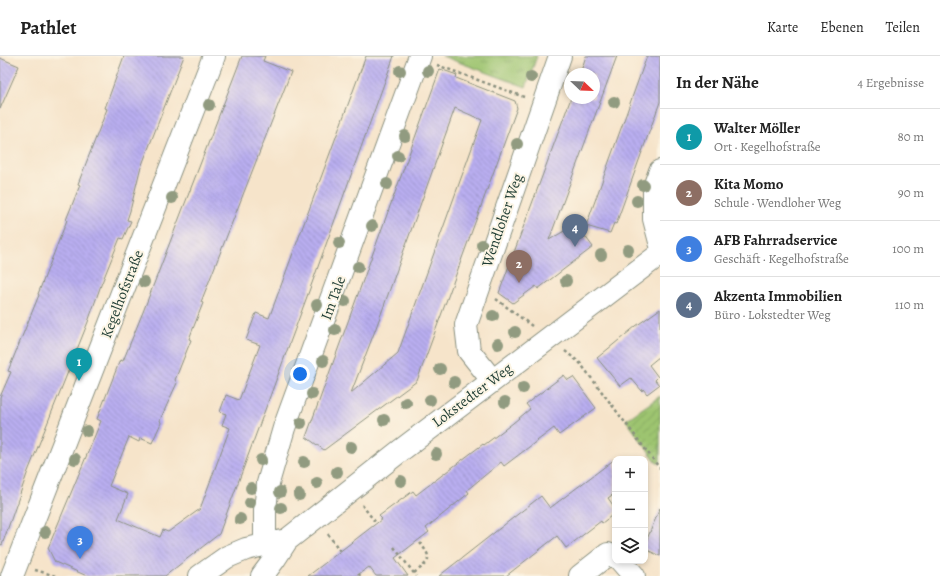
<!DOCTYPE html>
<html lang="de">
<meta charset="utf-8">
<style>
:root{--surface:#fff;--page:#f6f6f6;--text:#222;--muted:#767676;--line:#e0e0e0;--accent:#1f6fb2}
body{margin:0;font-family:Alegreya,serif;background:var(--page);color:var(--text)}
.controls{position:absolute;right:12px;bottom:12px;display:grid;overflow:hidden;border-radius:8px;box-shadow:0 2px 6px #0003}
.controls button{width:36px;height:36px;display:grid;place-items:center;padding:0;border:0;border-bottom:1px solid var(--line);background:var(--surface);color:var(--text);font:20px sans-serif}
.compass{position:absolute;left:564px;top:12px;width:36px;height:36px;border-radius:50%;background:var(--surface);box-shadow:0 2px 6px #0003;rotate:113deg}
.you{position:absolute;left:300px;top:318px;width:14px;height:14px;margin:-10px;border:3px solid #fff;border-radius:50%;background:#1a73e8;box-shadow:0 0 0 6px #1a73e833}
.badge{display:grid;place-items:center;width:26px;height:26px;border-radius:50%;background:var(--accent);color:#fff;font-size:13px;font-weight:700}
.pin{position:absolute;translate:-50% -33px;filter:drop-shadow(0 1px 2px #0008)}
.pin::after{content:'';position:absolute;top:21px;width:14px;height:12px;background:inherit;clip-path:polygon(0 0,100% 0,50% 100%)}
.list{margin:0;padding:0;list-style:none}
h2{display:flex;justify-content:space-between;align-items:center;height:52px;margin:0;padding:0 16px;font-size:17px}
h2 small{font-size:13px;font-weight:400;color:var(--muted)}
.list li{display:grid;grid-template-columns:26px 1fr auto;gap:12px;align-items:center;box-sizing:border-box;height:56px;padding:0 16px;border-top:1px solid var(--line)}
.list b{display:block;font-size:15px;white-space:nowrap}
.list p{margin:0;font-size:13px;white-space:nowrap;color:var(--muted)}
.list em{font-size:13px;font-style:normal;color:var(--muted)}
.icon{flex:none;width:22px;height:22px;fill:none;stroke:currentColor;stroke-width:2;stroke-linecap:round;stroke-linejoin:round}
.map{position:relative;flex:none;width:660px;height:520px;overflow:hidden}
header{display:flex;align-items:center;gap:24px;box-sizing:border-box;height:56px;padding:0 20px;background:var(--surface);border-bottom:1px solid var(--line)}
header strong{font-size:19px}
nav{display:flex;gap:22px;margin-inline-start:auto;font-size:14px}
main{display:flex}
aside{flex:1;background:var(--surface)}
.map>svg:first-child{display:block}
.grass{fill:url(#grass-tufts);stroke:#5e8052}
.garden{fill:url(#garden-furrows);stroke:#5e8052}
.building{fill:url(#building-back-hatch);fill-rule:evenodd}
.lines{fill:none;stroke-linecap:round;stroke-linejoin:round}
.minor-casing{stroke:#8a907f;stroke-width:24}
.major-casing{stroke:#8a907f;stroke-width:24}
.path{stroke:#8a907f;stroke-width:2.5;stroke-dasharray:3 3;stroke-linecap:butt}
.minor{stroke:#fff;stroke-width:22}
.major{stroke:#fff;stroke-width:22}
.tree{fill:#919b80}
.labels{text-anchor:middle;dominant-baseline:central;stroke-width:4;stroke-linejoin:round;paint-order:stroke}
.street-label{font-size:15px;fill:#1f3d34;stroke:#fcf5e5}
</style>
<header>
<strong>Pathlet</strong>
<nav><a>Karte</a><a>Ebenen</a><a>Teilen</a></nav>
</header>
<main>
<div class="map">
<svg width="660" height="520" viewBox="0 0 660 520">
<defs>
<pattern id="grass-tufts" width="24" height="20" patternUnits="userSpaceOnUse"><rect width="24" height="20" fill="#9dc470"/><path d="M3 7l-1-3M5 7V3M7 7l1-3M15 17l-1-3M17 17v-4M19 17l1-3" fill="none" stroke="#7fa05d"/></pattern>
<pattern id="garden-furrows" width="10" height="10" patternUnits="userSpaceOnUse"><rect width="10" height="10" fill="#9dc470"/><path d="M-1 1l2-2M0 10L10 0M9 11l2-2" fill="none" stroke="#7fa05d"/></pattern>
<pattern id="building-back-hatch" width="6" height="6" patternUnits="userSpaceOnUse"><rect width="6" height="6" fill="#b9aef0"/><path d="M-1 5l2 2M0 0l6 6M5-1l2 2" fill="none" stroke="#968fc3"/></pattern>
</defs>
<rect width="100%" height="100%" fill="#fcf5e5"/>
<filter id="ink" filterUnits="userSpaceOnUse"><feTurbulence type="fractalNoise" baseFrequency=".025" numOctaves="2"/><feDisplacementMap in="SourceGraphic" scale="8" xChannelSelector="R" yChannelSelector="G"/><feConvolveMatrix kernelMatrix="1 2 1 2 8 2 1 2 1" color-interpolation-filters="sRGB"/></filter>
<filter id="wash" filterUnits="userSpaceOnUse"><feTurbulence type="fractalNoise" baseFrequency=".012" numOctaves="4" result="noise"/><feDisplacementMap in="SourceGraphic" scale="16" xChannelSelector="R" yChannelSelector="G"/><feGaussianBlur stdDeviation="0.9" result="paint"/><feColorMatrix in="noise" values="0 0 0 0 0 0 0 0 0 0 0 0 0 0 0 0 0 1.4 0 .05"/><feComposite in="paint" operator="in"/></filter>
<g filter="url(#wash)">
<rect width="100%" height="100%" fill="#f6e4ca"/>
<!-- grass -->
<path class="grass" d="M442 0H537L526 31Z"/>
<!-- garden -->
<path class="garden" d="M660 340V406L658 408 626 364Z"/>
<g id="blocks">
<!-- building -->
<path class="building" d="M124 0H184L140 114 130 155 127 164 131 165 123 183 120 182 101 229 88 266 27 418 2 489 0 488V341L11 316 8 315 39 239 38 238 67 164H66L80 129 78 128 107 53 105 52Z
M242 0H265L263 5 291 16 201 246 203 247 189 283 191 284 175 324 177 327 160 364 161 367 152 387 140 382 139 386 129 381 109 430 128 438 118 463 160 481 163 474 168 476 200 453 230 372 222 369 226 358 220 356 226 339 239 344 260 289 246 284 256 257 269 262 366 0H394L315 219 219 478 165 520H87L55 506 48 492 101 365 97 363 120 304 123 305 143 256Z
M586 0H617L549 184 576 168 593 191 538 233 536 230 513 247 499 237 571 42H594V18H580Z
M647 0H660V46L616 168 614 167 610 177 586 170Z
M0 2 19 10 0 53Z
M440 13 457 19 456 22 515 45 517 52 417 325 324 394 306 381ZM455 52 482 64 398 297 351 337 376 272Z
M660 253V300L649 309 658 321 655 324 659 329 647 338 643 333 642 335 631 322 620 330 597 302 636 270Z
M564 319 568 324 573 321 596 352 559 379 554 372 504 410 501 406 467 434 469 437 426 472 429 476 395 502 408 520H376L369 511 356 520H308L382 463 379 460 413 435 416 439 483 388 484 389 513 367 530 353 526 348Z
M615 403V437L608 442 615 452V457L602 467 601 465 566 492 557 480 506 520H439L541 440 550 452Z
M660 452V500L645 493V488Z"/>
</g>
</g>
<g filter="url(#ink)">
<use href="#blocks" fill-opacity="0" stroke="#8a907f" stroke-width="1"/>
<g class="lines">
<!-- minor casing -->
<g class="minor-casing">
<path id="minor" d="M660 115 654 131V163L660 186
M492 324 469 295 466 269 560 0
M265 488V454L268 427 284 372 420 0
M621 505 634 520
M12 520 214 0
M580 520 608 498 615 501"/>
</g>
<!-- major casing -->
<g class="major-casing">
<path id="major" d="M200 520 227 501 246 493 287 484
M262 520 274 504 287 484 400 395 660 198"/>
</g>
<!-- path -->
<path class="path" d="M437 9 524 41
M496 243 532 270
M565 295 580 307 658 410 660 412
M362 449 376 467
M328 478 340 495
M394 491 416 520
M35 514 56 520
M414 517C430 505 433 503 420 487
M359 518 360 520"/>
<!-- minor -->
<use href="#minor" class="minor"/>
<!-- major -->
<use href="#major" class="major"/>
</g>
<!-- trees -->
<g class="tree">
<circle cx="400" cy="15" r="6"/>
<circle cx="428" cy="15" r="6"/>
<circle cx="531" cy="21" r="6"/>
<circle cx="614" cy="46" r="6"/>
<circle cx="209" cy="49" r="6"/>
<circle cx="405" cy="80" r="6"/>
<circle cx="517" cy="88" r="6"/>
<circle cx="398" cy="100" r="6"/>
<circle cx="387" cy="128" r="6"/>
<circle cx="643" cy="129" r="6"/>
<circle cx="172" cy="142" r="6"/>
<circle cx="637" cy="145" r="6"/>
<circle cx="372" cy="170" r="6"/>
<circle cx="339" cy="187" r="6"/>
<circle cx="482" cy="189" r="6"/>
<circle cx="628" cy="194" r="6"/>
<circle cx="601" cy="199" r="6"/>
<circle cx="358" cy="211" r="6"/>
<circle cx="566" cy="225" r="6"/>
<circle cx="144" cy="226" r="6"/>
<circle cx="345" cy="245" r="6"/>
<circle cx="317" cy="249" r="6"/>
<circle cx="493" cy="260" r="6"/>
<circle cx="335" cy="274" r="6"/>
<circle cx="515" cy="276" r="6"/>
<circle cx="498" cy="288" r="6"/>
<circle cx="323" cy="305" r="6"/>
<circle cx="440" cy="313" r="6"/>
<circle cx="454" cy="326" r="6"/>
<circle cx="523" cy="332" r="6"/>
<circle cx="312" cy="338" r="6"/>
<circle cx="430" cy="344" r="6"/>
<circle cx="505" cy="346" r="6"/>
<circle cx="406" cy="347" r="6"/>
<circle cx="384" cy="364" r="6"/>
<circle cx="301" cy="367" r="6"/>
<circle cx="87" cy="375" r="6"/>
<circle cx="351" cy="391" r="6"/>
<circle cx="436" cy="398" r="6"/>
<circle cx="75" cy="403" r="6"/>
<circle cx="261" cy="404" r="6"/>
<circle cx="304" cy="406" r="6"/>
<circle cx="337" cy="416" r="6"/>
<circle cx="401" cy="425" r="6"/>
<circle cx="317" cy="427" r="6"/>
<circle cx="251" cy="432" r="6"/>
<circle cx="280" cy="436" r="6"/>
<circle cx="299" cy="439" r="6"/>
<circle cx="250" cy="447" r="6"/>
<circle cx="281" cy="452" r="6"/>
<circle cx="240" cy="463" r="6"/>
<circle cx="45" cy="476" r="6"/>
</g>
</g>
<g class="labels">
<!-- street labels -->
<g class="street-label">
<text transform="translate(502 164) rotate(-71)">Wendloher Weg</text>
<text transform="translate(122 238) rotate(-69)">Kegelhofstraße</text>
<text transform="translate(333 242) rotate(-70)">Im Tale</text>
<text transform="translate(472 339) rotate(-37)">Lokstedter Weg</text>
</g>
</g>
</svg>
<div class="controls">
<button>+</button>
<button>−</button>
<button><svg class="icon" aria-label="layers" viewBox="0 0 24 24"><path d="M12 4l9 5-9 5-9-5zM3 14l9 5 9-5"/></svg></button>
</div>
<svg class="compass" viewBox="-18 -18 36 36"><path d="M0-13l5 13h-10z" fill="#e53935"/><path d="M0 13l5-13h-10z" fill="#767676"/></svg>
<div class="you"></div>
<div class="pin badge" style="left:79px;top:325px;background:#0f9aa8">1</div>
<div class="pin badge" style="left:519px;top:227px;background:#8d6e63">2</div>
<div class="pin badge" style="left:80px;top:503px;background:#3f7fe0">3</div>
<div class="pin badge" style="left:575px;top:191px;background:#5c6f8a">4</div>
</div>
<aside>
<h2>In der Nähe<small>4 Ergebnisse</small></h2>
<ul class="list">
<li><span class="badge" style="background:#0f9aa8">1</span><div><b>Walter Möller</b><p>Ort · Kegelhofstraße</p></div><em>80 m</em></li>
<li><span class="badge" style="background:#8d6e63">2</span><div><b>Kita Momo</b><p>Schule · Wendloher Weg</p></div><em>90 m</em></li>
<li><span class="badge" style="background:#3f7fe0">3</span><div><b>AFB Fahrradservice</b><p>Geschäft · Kegelhofstraße</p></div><em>100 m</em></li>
<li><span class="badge" style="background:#5c6f8a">4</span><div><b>Akzenta Immobilien</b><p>Büro · Lokstedter Weg</p></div><em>110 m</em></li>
</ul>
</aside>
</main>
